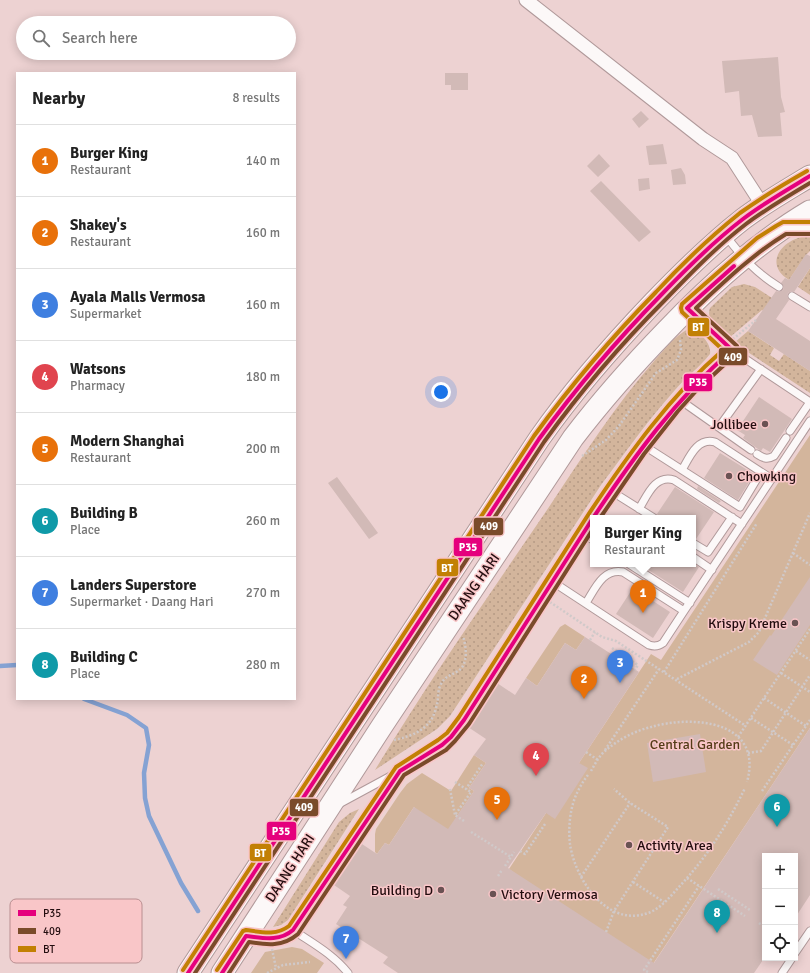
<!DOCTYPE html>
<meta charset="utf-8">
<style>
:root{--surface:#fff;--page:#f2f2f2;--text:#222;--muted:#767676;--line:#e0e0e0;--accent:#6a5253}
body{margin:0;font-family:Signika,sans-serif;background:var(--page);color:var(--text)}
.controls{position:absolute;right:12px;bottom:12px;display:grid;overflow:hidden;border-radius:0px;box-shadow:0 2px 10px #0003}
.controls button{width:36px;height:36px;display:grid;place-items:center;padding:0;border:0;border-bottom:1px solid var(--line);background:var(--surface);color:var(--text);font:20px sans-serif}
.you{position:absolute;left:441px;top:392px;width:14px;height:14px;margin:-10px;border:3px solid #fff;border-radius:50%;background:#1a73e8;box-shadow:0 0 0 6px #1a73e833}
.badge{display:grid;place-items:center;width:26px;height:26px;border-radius:50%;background:var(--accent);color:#fff;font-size:13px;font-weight:700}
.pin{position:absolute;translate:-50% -33px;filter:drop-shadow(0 1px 2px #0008)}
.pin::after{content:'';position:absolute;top:21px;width:14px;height:12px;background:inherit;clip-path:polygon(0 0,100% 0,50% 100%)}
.popup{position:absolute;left:590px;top:515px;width:106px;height:52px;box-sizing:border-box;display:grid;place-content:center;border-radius:0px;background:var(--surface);filter:drop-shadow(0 1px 3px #0005);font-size:13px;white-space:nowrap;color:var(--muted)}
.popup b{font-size:15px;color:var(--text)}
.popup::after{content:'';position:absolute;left:50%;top:100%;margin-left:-8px;border:8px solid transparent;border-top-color:var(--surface)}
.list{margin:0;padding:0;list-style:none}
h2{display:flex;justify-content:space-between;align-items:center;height:52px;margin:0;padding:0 16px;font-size:17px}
h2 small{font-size:13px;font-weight:400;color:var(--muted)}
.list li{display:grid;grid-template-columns:26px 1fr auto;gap:12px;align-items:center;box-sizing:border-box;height:72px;padding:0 16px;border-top:1px solid var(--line)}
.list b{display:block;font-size:15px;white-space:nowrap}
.list p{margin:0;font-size:13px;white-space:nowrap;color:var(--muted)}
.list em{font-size:13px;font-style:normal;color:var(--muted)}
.icon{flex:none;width:22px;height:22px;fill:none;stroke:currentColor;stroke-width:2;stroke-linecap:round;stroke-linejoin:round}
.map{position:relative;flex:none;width:810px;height:973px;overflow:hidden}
.search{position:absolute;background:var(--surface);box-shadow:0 2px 10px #0003;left:16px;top:16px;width:280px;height:44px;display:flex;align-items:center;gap:10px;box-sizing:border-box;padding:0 14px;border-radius:22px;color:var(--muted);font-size:15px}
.panel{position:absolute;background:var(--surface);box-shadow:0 2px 10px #0003;left:16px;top:72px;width:280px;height:628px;border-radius:0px}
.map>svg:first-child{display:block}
.grass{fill:url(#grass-dots)}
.green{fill:#d3b59c}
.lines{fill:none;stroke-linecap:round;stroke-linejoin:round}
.stream{stroke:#85a2d3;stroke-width:4.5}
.building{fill:#d2bab7}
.service-casing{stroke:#b0999a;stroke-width:9}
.minor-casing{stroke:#b0999a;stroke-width:15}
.primary-casing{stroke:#b0999a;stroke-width:23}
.path{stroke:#d0c9c9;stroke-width:2.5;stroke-dasharray:2 2;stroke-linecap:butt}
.service{stroke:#fcf8f8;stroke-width:7}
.minor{stroke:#fcf8f8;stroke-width:13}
.primary{stroke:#fcf8f8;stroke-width:21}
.bus-1-casing{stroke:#f9c6c8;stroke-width:7}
.bus-2-casing{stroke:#f9c6c8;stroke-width:7}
.bus-3-casing{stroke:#f9c6c8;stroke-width:7}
.bus-1{stroke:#e5007d;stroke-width:4}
.bus-2{stroke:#7a4b2a;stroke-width:4}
.bus-3{stroke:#c28004;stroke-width:4}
.poi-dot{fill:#6a5253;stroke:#f9c6c8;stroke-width:1.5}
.labels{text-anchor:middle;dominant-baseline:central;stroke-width:3;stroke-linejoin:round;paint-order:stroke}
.poi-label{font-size:14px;fill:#230d0f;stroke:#f9c6c8;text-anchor:end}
.street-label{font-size:14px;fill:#230d0f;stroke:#f9c6c8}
.park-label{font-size:14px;fill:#543c18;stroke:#f9c6c8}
.key{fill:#f9c6c8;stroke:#b98e90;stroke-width:1}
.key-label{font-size:11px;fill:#230d0f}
.line-badge{stroke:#f9c6c8;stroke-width:1.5}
.badge-label{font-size:11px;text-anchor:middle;font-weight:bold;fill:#fff}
</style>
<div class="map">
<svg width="810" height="973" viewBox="0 0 810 973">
<defs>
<pattern id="grass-dots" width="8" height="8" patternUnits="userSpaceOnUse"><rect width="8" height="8" fill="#d3b59c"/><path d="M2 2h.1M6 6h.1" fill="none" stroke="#b59a85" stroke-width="1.8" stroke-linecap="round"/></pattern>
</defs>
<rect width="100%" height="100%" fill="#edd2d2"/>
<!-- grass -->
<path class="grass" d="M810 236V251L806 255 789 280C761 263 785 236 810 236Z
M810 268V295L798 287Z
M744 284 755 287 772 298 767 313 762 310 729 338C721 330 705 321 710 308L732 287Z
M688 329C699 329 712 344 710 354 700 367 686 377 675 390 648 420 625 453 601 485L450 716 437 729 375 770C429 680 490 594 549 507 582 457 615 406 655 360 665 349 675 336 688 329Z
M748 331 774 348 770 355 779 361 784 354 810 371V393L734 343Z
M359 809 288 920 281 925 273 927 339 822 350 813Z"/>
<!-- green -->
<path class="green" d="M810 435V728L647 973 509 869 651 654 661 660Z
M565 624 585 637 576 650 565 643 537 686 526 678 560 627Z
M474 755 486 763 469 788 474 791 458 815 449 843 414 807 389 845 385 843 377 854 375 852V834L376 829 400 793 407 784 422 773 451 791Z
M292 947 302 949 324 963 317 973H251L265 952Z"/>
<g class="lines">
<!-- stream -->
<path class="stream" d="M0 666 17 665
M84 699 127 715 146 728 149 745 144 773 145 798 149 816 181 883 198 911"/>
</g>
<!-- building -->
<path class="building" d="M778 57 781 97 785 112 780 113 782 136 758 137 752 115 741 116 739 91 725 93 722 61Z
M445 73H468V90H451V85H445Z
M641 111 649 119 639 128 632 119Z
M663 144 667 164 649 165 646 146Z
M599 154 610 166 598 177 587 166Z
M681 168 685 175 686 184 673 185 671 170Z
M649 178 650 189 639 191 638 179Z
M601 181 651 232 639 242 590 191Z
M806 254 810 256V268L794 292 792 291 788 293 787 296 789 300 776 319 810 341V371L748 331 776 291 779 292 783 290 784 287 781 283 785 278 789 280Z
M759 397 792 419 770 452 763 448 761 451 758 449 743 438 745 435 737 430Z
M720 453 754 474 738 500 704 478Z
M337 477 378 533 369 539 328 483Z
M698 486 721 501 719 503 697 489Z
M675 487 714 512 696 539 693 538V518H659L657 514Z
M639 564H694L699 567 683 592Z
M810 577V625L777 675 753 660 770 635 771 636Z
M633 588 670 612 653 638 616 614Z
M585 637 639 672 579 763 588 768 555 819 546 813 508 868 654 963 810 728V895L795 918V856H765V957L754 973H398L383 963 388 957 336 924 347 907 343 905 350 896 334 885 362 844 377 854 385 843 389 845 414 807 448 829 474 791 469 788 486 763 474 755 486 739 468 727 497 683 515 695 526 678 537 686 565 643 576 650Z
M700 734 706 772 653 782 647 743Z"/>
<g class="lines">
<!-- service casing -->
<g class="service-casing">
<path id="service" d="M794 228H810
M726 236C743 258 755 272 779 287
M792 296 810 307
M689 310 732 350 810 402
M680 400 751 450
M719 427 761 369
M790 431 810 402
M643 445 740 507 761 472
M757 454C763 458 767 460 774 456L786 438
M682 470C689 458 697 437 715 442L772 479
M611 491 654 518
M639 509C647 496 655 474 674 480L742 524
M593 518C633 457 675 396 732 350
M583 534 593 540
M693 543 708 552 732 517
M693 557 712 570
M629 564 690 603
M553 582 649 645C655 647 659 646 663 643L684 611 810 421
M586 603C595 589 603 568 623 572L684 611
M339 804 398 772
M293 930C312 943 333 954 348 973
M250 936C265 939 280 942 293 930L387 789 400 771 442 745 451 737 464 720 593 518
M795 953 810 931
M782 973 792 958"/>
</g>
<!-- minor casing -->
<g class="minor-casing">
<path id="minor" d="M526 0 703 139 732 158 763 206"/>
</g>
<!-- primary casing -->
<g class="primary-casing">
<path id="primary" d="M188 973 539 439C574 389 612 346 654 302 682 273 711 244 743 219 764 203 787 190 810 176
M222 973 382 726 573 438C602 400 634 364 667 330 710 285 756 243 810 211"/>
</g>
<!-- path -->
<path class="path" d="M733 339 756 320
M582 456 606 440 619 426 656 373 677 360 681 350 680 340
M793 553 810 565
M550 602 602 637 616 641 746 726
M590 640 595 632
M612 648 638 665 635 670
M796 651 810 660
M664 672 757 523
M781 673 810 692
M677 679 749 642 759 632 810 513
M764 698 806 726
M751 718 793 745
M738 737 810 629
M394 740C413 736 431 729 436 708 439 700 437 691 441 684 445 676 452 675 458 671 469 664 466 646 463 636
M605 750 659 669
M586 752 598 760
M748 753 761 751 810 675
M591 771C595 764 599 756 605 751 618 740 634 731 651 727 692 715 764 720 747 782
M588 775C584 780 581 785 578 791 570 806 568 827 570 844 575 879 607 928 648 913 660 909 669 898 678 888 707 857 726 827 745 788
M455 782 466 789
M450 789 455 815
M762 791 810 720
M464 821 455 815 471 792 466 789 483 763
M471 832 511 857
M520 851 525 854 545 824
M505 866 514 852
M498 876 502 870
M581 877 630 803
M687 878 745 916
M633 882 664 902
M718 889 750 910
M759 923 765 927
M606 932 614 911 668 827 630 803 614 789
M272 949 276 968
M648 972 644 970 699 886
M267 973 283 965 310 962"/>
<!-- service -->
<use href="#service" class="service"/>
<!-- minor -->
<use href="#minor" class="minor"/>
<!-- primary -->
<use href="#primary" class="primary"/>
<!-- bus-1 casing -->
<g class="bus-1-casing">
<path id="bus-1" d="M593 518C635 455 675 400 732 350L687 308 734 266
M188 973 539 439C576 388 617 340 661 295 687 268 714 241 743 219 764 203 787 190 810 176
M222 973 246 936C263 938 279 942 293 930L400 771 442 745 451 737 464 720 593 518"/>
</g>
<!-- bus-2 casing -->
<g class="bus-2-casing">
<path id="bus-2" d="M600 518 644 454 678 411 696 391 737 353 738 349 737 346 696 308C724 282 753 254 786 234H810
M195 973 544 442C580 392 620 345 664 301 690 274 716 247 746 224 766 209 788 196 810 183
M229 973 249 942C267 945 283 947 298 934L404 775 446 750 455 741 469 724 593 529"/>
</g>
<!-- bus-3 casing -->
<g class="bus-3-casing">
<path id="bus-3" d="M588 515C628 455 669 397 723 350L682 312 681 308 682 304 757 238 776 226 783 222H810
M183 970 534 436C571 385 612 337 656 292 682 264 710 237 740 213 761 198 784 184 807 171
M217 970 243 931 246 930C261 932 276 936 289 926L396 767 438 740 447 733 459 717 588 515"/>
</g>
<!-- bus-1 -->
<use href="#bus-1" class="bus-1"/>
<!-- bus-2 -->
<use href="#bus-2" class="bus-2"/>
<!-- bus-3 -->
<use href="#bus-3" class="bus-3"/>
</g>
<!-- markers -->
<g class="poi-dot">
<circle cx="765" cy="424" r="4"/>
<circle cx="729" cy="476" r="4"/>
<circle cx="795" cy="623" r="4"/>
<circle cx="629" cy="845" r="4"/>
<circle cx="441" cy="890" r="4"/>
<circle cx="493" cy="894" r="4"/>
</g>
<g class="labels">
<!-- poi labels -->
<g class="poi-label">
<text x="757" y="424">Jollibee</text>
<text x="737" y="476" text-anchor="start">Chowking</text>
<text x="787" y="623">Krispy Kreme</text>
<text x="637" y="845" text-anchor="start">Activity Area</text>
<text x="433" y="890">Building D</text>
<text x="501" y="894" text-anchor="start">Victory Vermosa</text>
</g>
<!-- street labels -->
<g class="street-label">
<text transform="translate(474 587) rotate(-55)">DAANG HARI</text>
<text transform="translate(290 868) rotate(-57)">DAANG HARI</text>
</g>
<!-- park labels -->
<g class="park-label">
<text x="695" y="744">Central Garden</text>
</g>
</g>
<!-- legend -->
<rect x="10" y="899" width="132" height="64" rx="6" class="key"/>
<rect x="18" y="910" width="18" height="6" fill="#e5007d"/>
<rect x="18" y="928" width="18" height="6" fill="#7a4b2a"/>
<rect x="18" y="946" width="18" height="6" fill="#c28004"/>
<g class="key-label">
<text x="43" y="917">P35</text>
<text x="43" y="935">409</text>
<text x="43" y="953">BT</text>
</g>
<g class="line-badge">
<rect x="687" y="317" width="23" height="20" rx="4" fill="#c28004"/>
<rect x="718" y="347" width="30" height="19" rx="4" fill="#7a4b2a"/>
<rect x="683" y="373" width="30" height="19" rx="4" fill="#e5007d"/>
<rect x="473" y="517" width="31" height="19" rx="4" fill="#7a4b2a"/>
<rect x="453" y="537" width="30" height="20" rx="4" fill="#e5007d"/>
<rect x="436" y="558" width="23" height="19" rx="4" fill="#c28004"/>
<rect x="289" y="798" width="30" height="19" rx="4" fill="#7a4b2a"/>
<rect x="266" y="821" width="31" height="20" rx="4" fill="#e5007d"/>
<rect x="249" y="843" width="23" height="19" rx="4" fill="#c28004"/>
</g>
<g class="badge-label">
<text x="698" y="331">BT</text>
<text x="733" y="361">409</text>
<text x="698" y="386">P35</text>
<text x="489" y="530">409</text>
<text x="468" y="551">P35</text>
<text x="447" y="572">BT</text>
<text x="304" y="811">409</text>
<text x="281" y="835">P35</text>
<text x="260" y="857">BT</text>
</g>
</svg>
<div class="controls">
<button>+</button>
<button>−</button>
<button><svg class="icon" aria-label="locate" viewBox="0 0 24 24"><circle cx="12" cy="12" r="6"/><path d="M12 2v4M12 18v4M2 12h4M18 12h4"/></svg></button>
</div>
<div class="you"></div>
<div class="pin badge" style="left:643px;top:613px;background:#e8710a">1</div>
<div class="popup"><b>Burger King</b>Restaurant</div>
<div class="pin badge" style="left:584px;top:699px;background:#e8710a">2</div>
<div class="pin badge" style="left:620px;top:683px;background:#3f7fe0">3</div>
<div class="pin badge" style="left:536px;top:776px;background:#e0444e">4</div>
<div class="pin badge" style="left:497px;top:820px;background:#e8710a">5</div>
<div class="pin badge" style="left:777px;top:827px;background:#0f9aa8">6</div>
<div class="pin badge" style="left:346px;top:959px;background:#3f7fe0">7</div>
<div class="pin badge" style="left:717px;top:933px;background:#0f9aa8">8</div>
<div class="search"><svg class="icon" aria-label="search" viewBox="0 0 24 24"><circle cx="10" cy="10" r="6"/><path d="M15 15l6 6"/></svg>Search here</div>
<section class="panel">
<h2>Nearby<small>8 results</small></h2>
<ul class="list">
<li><span class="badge" style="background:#e8710a">1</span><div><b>Burger King</b><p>Restaurant</p></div><em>140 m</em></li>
<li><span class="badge" style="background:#e8710a">2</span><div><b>Shakey's</b><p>Restaurant</p></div><em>160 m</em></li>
<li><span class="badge" style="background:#3f7fe0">3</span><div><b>Ayala Malls Vermosa</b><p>Supermarket</p></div><em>160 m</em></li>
<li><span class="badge" style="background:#e0444e">4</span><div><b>Watsons</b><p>Pharmacy</p></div><em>180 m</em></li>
<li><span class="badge" style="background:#e8710a">5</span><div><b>Modern Shanghai</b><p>Restaurant</p></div><em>200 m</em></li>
<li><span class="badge" style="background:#0f9aa8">6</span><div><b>Building B</b><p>Place</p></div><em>260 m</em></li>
<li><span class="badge" style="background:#3f7fe0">7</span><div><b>Landers Superstore</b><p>Supermarket · Daang Hari</p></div><em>270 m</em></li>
<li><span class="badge" style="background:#0f9aa8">8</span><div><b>Building C</b><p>Place</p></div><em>280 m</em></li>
</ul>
</section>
</div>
